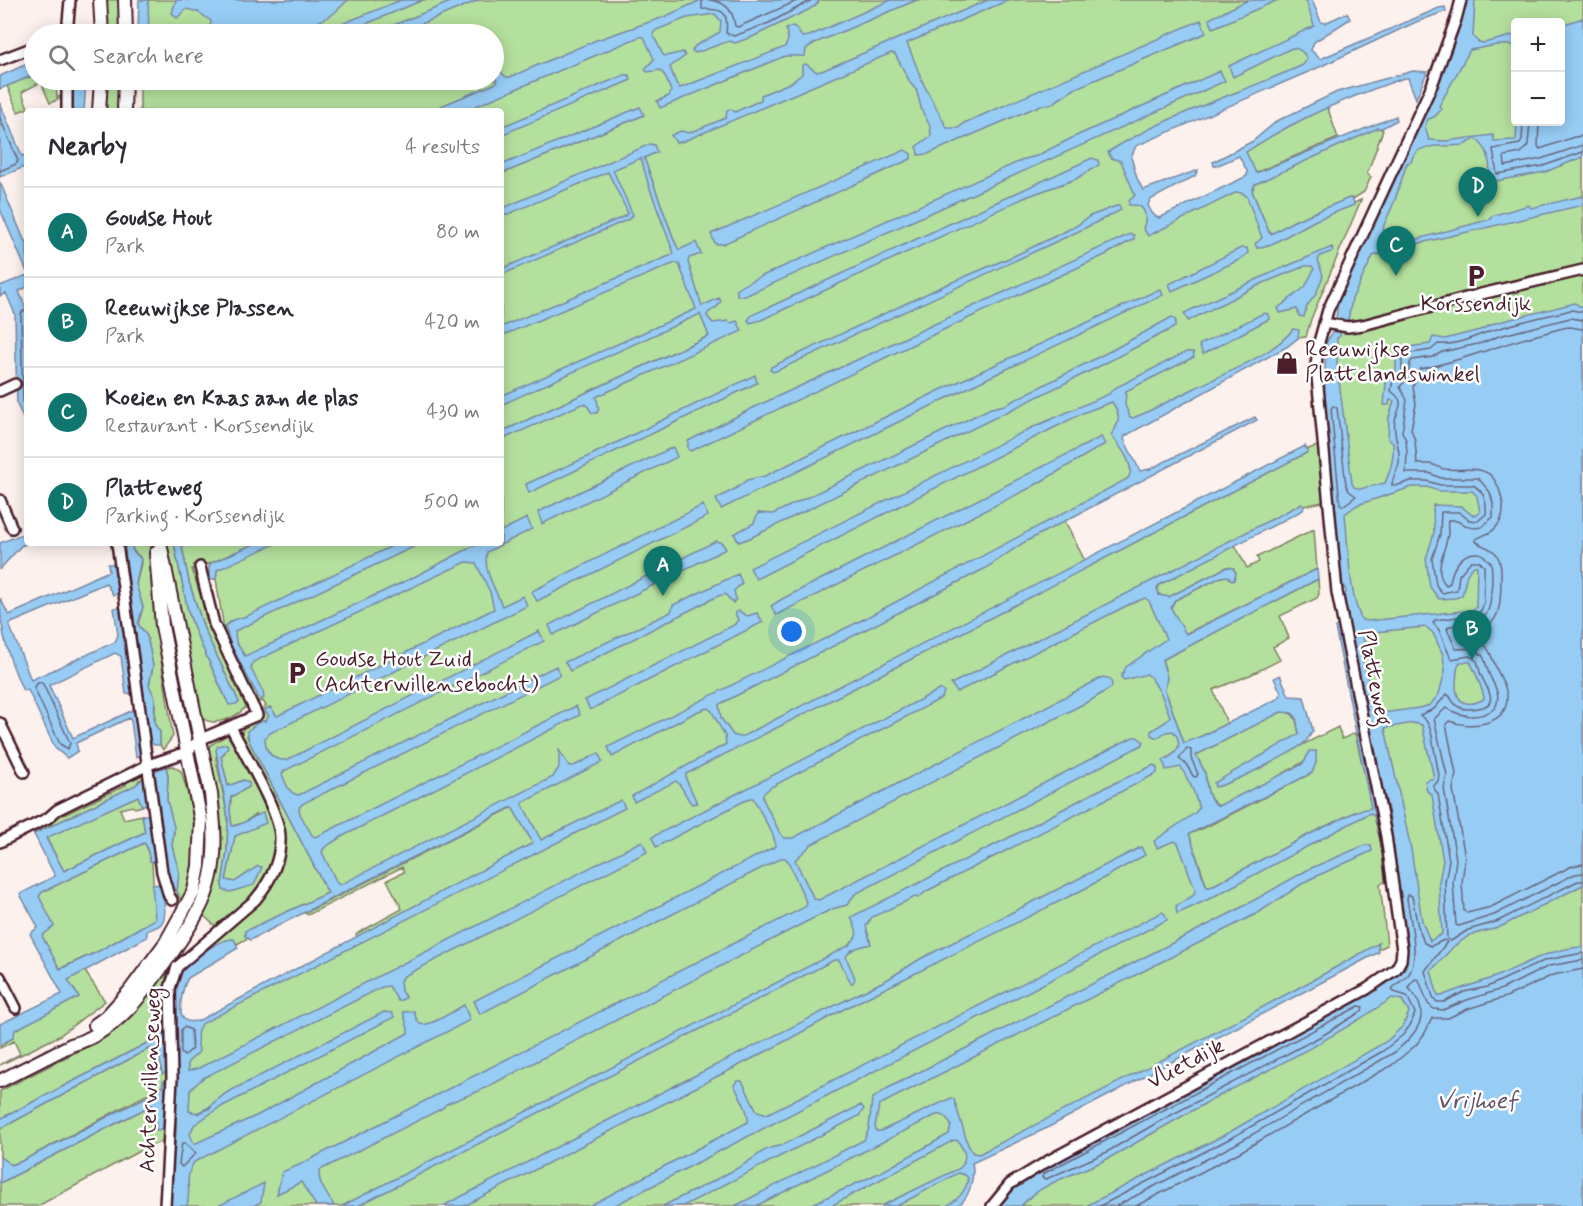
<!DOCTYPE html>
<meta charset="utf-8">
<style>
:root{--surface:#fff;--page:#f2f2f3;--text:#2b2b33;--muted:#7c7c81;--line:#e1e1e2;--accent:#0f766e}
body{margin:0;font-family:Mynerve,sans-serif;background:var(--page);color:var(--text)}
.controls{position:absolute;right:18px;top:18px;display:grid;overflow:hidden;border-radius:6px;box-shadow:0 3px 15px #0003}
.controls button{width:54px;height:54px;display:grid;place-items:center;padding:0;border:0;border-bottom:2px solid var(--line);background:var(--surface);color:var(--text);font:30px sans-serif}
.you{position:absolute;left:792px;top:632px;width:21px;height:21px;margin:-15px;border:4px solid #fff;border-radius:50%;background:#1a73e8;box-shadow:0 0 0 9px #1a73e833}
.badge{display:grid;place-items:center;width:39px;height:39px;border-radius:50%;background:var(--accent);color:#fff;font-size:20px;font-weight:700}
.pin{position:absolute;translate:-50% -50px;filter:drop-shadow(0 2px 3px #0008)}
.pin::after{content:'';position:absolute;top:32px;width:21px;height:18px;background:inherit;clip-path:polygon(0 0,100% 0,50% 100%)}
.list{margin:0;padding:0;list-style:none}
h2{display:flex;justify-content:space-between;align-items:center;height:78px;margin:0;padding:0 24px;font-size:26px}
h2 small{font-size:20px;font-weight:400;color:var(--muted)}
.list li{display:grid;grid-template-columns:39px 1fr auto;gap:18px;align-items:center;box-sizing:border-box;height:90px;padding:0 24px;border-top:2px solid var(--line)}
.list b{display:block;font-size:22px;white-space:nowrap}
.list p{margin:0;font-size:20px;white-space:nowrap;color:var(--muted)}
.list em{font-size:20px;font-style:normal;color:var(--muted)}
.icon{flex:none;width:33px;height:33px;fill:none;stroke:currentColor;stroke-width:2;stroke-linecap:round;stroke-linejoin:round}
.map{position:relative;flex:none;width:1583px;height:1206px;overflow:hidden}
.search{position:absolute;background:var(--surface);box-shadow:0 3px 15px #0003;left:24px;top:24px;width:480px;height:66px;display:flex;align-items:center;gap:15px;box-sizing:border-box;padding:0 21px;border-radius:33px;color:var(--muted);font-size:22px}
.panel{position:absolute;background:var(--surface);box-shadow:0 3px 15px #0003;left:24px;top:108px;width:480px;height:438px;border-radius:6px}
.map>svg:first-child{display:block}
.green{fill:#b4e09d;stroke:#7f8064;stroke-width:1.5;fill-rule:evenodd}
.water{fill:#97cdf5;stroke:#7887a4;stroke-width:1.5;fill-rule:evenodd}
.lines{fill:none;stroke-linecap:round;stroke-linejoin:round}
.shore{stroke:#69657c;stroke-width:1.5}
.stream{stroke:#7887a4;stroke-width:3}
.street-casing{stroke:#4a1f2b;stroke-width:14}
.secondary-casing{stroke:#4a1f2b;stroke-width:16}
.street{stroke:#fff;stroke-width:9}
.secondary{stroke:#fff;stroke-width:12}
.labels{text-anchor:middle;dominant-baseline:central;stroke-width:5;stroke-linejoin:round;paint-order:stroke}
.poi-label{font-size:22px;fill:#4a1f2b;stroke:#fff;text-anchor:start}
.street-label{font-size:22px;fill:#4a1f2b;stroke:#fff}
.water-label{font-size:24px;font-style:italic;fill:#615368;stroke:#fff}
</style>
<div class="map">
<svg width="1583" height="1206" viewBox="0 0 1583 1206">
<rect width="100%" height="100%" fill="#fcf1ed"/>
<filter id="ink" filterUnits="userSpaceOnUse"><feTurbulence type="fractalNoise" baseFrequency=".0167" numOctaves="2"/><feDisplacementMap in="SourceGraphic" scale="12" xChannelSelector="R" yChannelSelector="G"/><feConvolveMatrix kernelMatrix="1 2 1 2 8 2 1 2 1" color-interpolation-filters="sRGB"/></filter>
<g filter="url(#ink)">
<!-- green -->
<path class="green" d="M104 0H122V22L116 30 107 28Z
M142 0H1311L1322 31 1305 40 1315 65 1121 148 1154 226 1245 184 1268 240 1361 200 1311 319 1306 337 1298 338 1118 432 1140 477 1065 521 1088 567 1308 452V449L1321 445 1327 501 1304 506 1300 504 1151 587 1171 643 1151 657 1207 812 1182 832 1206 894 1369 810 1357 811 1310 834 1216 884 1207 887 1189 834 1204 828 1312 773 1305 761 1258 788 1219 806C1205 796 1208 788 1205 774 1203 767 1199 761 1196 755L1281 712C1297 711 1296 721 1299 734L1220 786 1338 727 1342 739 1355 733 1382 849 1385 882 1380 884 1387 945 970 1160 966 1191 950 1206H166L180 1034 538 846 515 801 331 895 257 743 269 716 265 721 259 722 247 736 249 741 328 893 245 931V936L248 938 237 944 233 939C215 941 180 965 177 985L174 982C180 964 201 952 215 941 249 914 293 879 284 829 278 799 255 765 242 737 240 723 254 722 263 716L261 711 266 706 263 701 259 702 256 700 225 636 216 579 217 570 266 543H501V437L715 339 674 240 644 158H642C657 220 686 277 709 336L501 432V174L644 115 501 171V111H140V80H494V34H141Z
M1472 0H1583V1206H1014L1026 1191 1414 972 1413 929 1336 517 1331 346 1387 200 1465 32ZM1516 22H1560V122H1516Z
M34 75V80H56L57 98 62 95V80H64L62 98 50 103 41 82 22 92 28 108 18 112 7 86Z
M105 80H119V111H105Z
M1327 106 1338 138 1255 173 1246 152 1267 138Z
M1378 127 1383 130 1367 174 1371 177 1364 192 1353 199 1351 198 1294 221 1275 233 1269 232 1252 191 1255 184Z
M1314 529 1317 569 1185 634 1171 608 1175 600 1221 577 1236 573 1233 568 1227 567 1169 597H1163L1157 592 1159 585 1235 545 1247 568 1259 562 1257 557Z
M131 543H150L161 660 173 736 163 750 160 745V732L155 725V698L150 690 149 685 153 666 147 636 138 624 143 607 136 585 141 563 140 557 133 551Z
M164 543H174L188 611 195 631 226 699 239 702 204 629 189 582 182 547V543H256L211 563 192 569 208 620 248 704C240 716 214 729 201 717Z
M1318 579 1319 594 1317 598 1280 616 1289 638 1273 647 1280 660 1250 675 1213 690 1227 723 1202 736 1184 743 1165 690C1168 680 1166 670 1162 660Z
M227 735C235 745 241 759 247 771 264 801 285 836 270 871 260 895 234 911 215 926L203 915 215 883 207 747ZM218 746 225 752 221 757 228 786 244 780 249 787 231 797 230 811 232 826 243 823 256 814 246 831 235 836 226 880 235 882 258 866 223 890 222 884 227 852 228 818 216 759Z
M173 766 181 771C197 820 199 849 184 898L181 901 177 891 179 871 172 846 174 832 167 800 168 776 166 767Z
M140 774H143L148 778 139 780 136 785 34 834 33 830 60 814 64 815 126 785 127 780Z
M138 796 142 806 135 808 132 806 120 809 124 819 142 815 145 832 64 871 46 837Z
M513 807 533 843 357 937 356 934 402 909 387 880 404 872 402 867 308 915 305 913Z
M144 843 146 844 150 860 152 862 155 919 99 951 59 969 42 936 39 896 42 892Z
M168 968 166 978V1003L159 1002 155 1010V1039L0 1119V1091L90 1045 111 1030Z
M84 970 105 1001 59 1036 0 1065 20 1054 14 1041 0 1048V1045L13 1038 14 1030 79 997 67 980Z
M154 1048 159 1051C161 1063 169 1070 169 1083L22 1161 11 1165 0 1157V1129L148 1049Z
M152 1105 167 1128 166 1143 160 1142 143 1149 38 1206H0V1183Z"/>
<!-- water -->
<path class="water" d="M139 0H148L149 34H138Z
M176 0H348L333 14 298 33 301 34H249L247 32 231 34H209L211 21 198 12 187 9 177 18 172 13Z
M401 0H423L342 34H317Z
M455 0H479L397 34H372Z
M701 0H820L815 6 808 10 752 37 735 43 729 41 696 53 692 51 695 46 720 32 721 21 715 14 687 18 656 30 653 34 663 55 666 56 683 52 685 56 670 67 676 83 680 88 785 47 788 40 786 29 792 26 795 27 802 37 809 36 891 0H917L815 43 806 49 805 56H785L660 108 657 101 669 96 671 91 665 76 660 70 647 72 645 69 654 59 644 37H639L464 111H429L494 84 497 82 494 70V51L502 73 506 77H510L594 41 664 17Z
M988 0H1009L907 43 924 85 947 128H959L964 123 1201 20 1206 33 1076 88 1050 105H1041L928 154 918 155 917 146 931 136 930 126 922 111 916 89 911 84 895 54 891 53 684 141 676 143 671 135 681 131 689 133 726 118 727 110 731 109 735 112 761 100V95L792 82 802 74V65L806 64 817 72 824 70Z
M1248 0H1278L1213 28 1209 19Z
M1306 0H1312L1321 22 1325 23 1347 13 1350 19 1314 42 1311 50 1320 59 1439 8 1445 7 1446 11 1416 22 1315 69 1136 146 1131 157 1137 178 1143 190 1198 170 1195 176 1150 200 1148 205C1150 211 1153 216 1159 218L1247 176V171L1239 156 1216 166H1214L1213 162 1253 141 1277 121 1337 92 1413 71 1427 72 1416 99 1408 78H1404C1347 98 1297 118 1246 152L1256 173 1396 116 1397 120 1382 128H1378L1255 184 1252 191 1269 232 1271 234 1294 221 1349 198 1353 199 1354 205 1316 220 1272 244 1257 248 1255 244 1262 238 1247 197 1244 194 1237 192 1148 236 1143 228C1146 223 1147 210 1139 206 1138 205 1131 205 1129 205V201L1135 195 1121 161 1111 158 1108 152C1168 114 1238 94 1303 65L1307 59C1304 52 1300 48 1292 48L1233 77 1229 66 1314 26Z
M1468 0H1475L1473 37 1479 42 1484 43 1515 35V45H1497L1470 50 1439 106 1442 109 1434 117 1428 119 1425 127 1429 140 1445 141 1493 135 1494 141 1516 140 1517 122H1560L1561 25 1583 18V157L1545 172 1479 184 1477 181 1489 175C1491 159 1488 149 1476 139 1472 140 1467 144 1463 145 1446 148 1416 140 1411 162L1407 163 1395 200 1384 225 1383 231 1386 236 1414 240 1491 219V216L1529 205 1531 208 1583 196V205L1416 244 1373 256 1352 299 1348 320 1341 322 1340 336 1337 338V365L1352 483 1354 487 1360 489 1385 483C1391 469 1394 459 1393 443L1388 439 1389 417 1394 401 1390 400 1389 405H1384L1387 372H1396V358L1400 348 1430 344 1433 337 1445 339 1480 330 1495 323 1575 303 1579 306H1583V885L1498 928 1470 935 1453 947 1431 971 1438 996H1442C1459 988 1477 984 1495 977 1524 965 1550 948 1583 947V1206H1086L1228 1133 1387 1041 1403 1026 1409 1012 1402 1000 1392 998C1337 1036 1276 1066 1217 1097 1180 1117 1145 1138 1109 1158 1079 1174 1044 1180 1021 1206H999C1018 1180 1045 1167 1072 1151L1386 984 1403 971 1406 966 1408 946 1389 814 1371 741 1342 596 1346 593 1345 588 1340 584 1324 403 1326 343 1335 328 1338 301 1451 52ZM1412 487H1427L1439 491H1472L1477 496 1480 512 1477 515H1472L1461 506 1433 505 1434 533 1426 559 1430 587 1439 599 1456 598 1462 595C1467 583 1463 574 1474 566H1477L1476 607 1472 610 1368 621 1362 620C1349 597 1348 542 1345 514L1357 505ZM1426 627 1433 633 1443 655 1445 671 1439 694 1430 705 1419 708 1382 713 1376 710C1373 692 1366 677 1363 659L1372 657 1371 651 1365 652 1363 633ZM1460 662H1470C1474 668 1484 693 1484 699 1465 709 1455 702 1456 681 1457 674 1456 668 1460 662ZM1413 723 1422 725 1434 778 1425 781 1427 791 1432 795 1443 861 1439 882 1442 934 1430 941 1422 921 1411 849 1385 728Z
M34 61V75L0 89V76Z
M1220 71 1225 81 1216 85 745 296H737V289L753 280 1025 159 1036 156 1076 136Z
M624 75H629L631 80 501 135V127Z
M71 80H86L84 111H71Z
M0 103 22 156 27 155V166L0 177Z
M640 107 644 115 501 174V165Z
M650 144 654 145 657 152 644 158 674 240 679 250 696 242 701 254 689 258 688 262 702 306 719 298 721 301 717 307 708 313 707 316 713 323 728 321 731 323 737 321 742 331 596 397 599 408 597 413H592L586 404H582L501 440V432L709 336 700 314 501 405V396L696 309 679 264 675 263 501 336V327L674 254 648 183 641 158 613 170 633 215 629 219 501 275V269L625 216 628 213 608 172 501 217V209Z
M905 150 911 154V159L723 244H715L711 234Z
M1092 158 1098 160 1099 165 1076 179 1026 197 761 320 750 323 748 320 752 315Z
M0 182 25 242 27 241V272L0 209Z
M1119 205 1121 210 1079 231 774 372 770 370 771 367 943 286 1016 255 1076 226 1090 216Z
M1130 234 1134 235V239L1107 254 943 330 691 451 688 449V441L759 405Z
M1332 247 1333 251 1320 256 1318 260 1323 276 1316 294 1307 306 1304 317 1299 316 1297 309 1280 313 1278 308 1305 287 1314 269 1312 266H1305L1261 284 1188 321 1184 313 1273 272Z
M1241 248H1247L1248 253 1239 260 1172 291 1169 284Z
M27 275V287L19 291 27 312V333L25 334 27 358V427L17 404 15 314 6 293 0 296V286Z
M1160 289 1163 295 990 377 721 509 716 499 735 489 747 480 765 476 936 392Z
M1264 313 1268 314 1269 319 1203 354 1199 345Z
M1172 317 1176 321 1175 327 1094 369 750 538 739 542 734 534 754 523 758 513 773 514 991 408 1005 405 1116 348Z
M1293 329 1299 330 1298 338 1288 346 1125 436 1124 439 1140 471 1150 469 1255 417 1257 420 1023 543 986 568 722 703 719 705 721 718 733 735 740 737 745 735 1305 446 1308 452 933 648 686 774V779L697 803 692 804C686 798 683 786 676 781L634 802 632 796 726 744 725 736 711 710 707 708 696 712 612 757 608 747 860 621 1127 479C1138 468 1119 445 1111 435 1120 423 1121 415 1112 402L1085 412 756 579 750 568 1029 429 1109 394 1113 389 1186 352H1193L1194 357 1126 391 1125 405 1130 417 1133 418 1145 413C1163 404 1181 395 1199 386 1226 373 1276 353 1293 329Z
M755 375 757 383 529 493 526 484 585 458Z
M1101 437 1105 444 1030 488 776 615 771 606 782 599Z
M673 447 677 457 542 524 538 512Z
M1301 504 1304 506 1303 510 1159 585 1157 588 1159 595 1169 597 1227 567 1233 568 1236 573 1234 580 1232 581 1227 576 1221 577 1175 600 1171 608 1186 634 1317 569 1318 579 1162 660 1167 677 1165 690 1184 743 1202 736 1279 698 1281 693 1274 678 1280 675 1289 696 1304 697 1313 731C1310 735 1308 740 1304 743 1293 753 1229 785 1215 787L1214 783 1299 734 1296 717 1292 713 1281 712 1196 755C1199 761 1203 767 1205 774 1208 788 1205 796 1218 806L1301 765 1305 761 1309 751H1316V763L1312 773 1189 834C1196 851 1199 870 1207 887H1210L1310 834 1357 811 1371 808 1336 632 1335 627 1338 625 1359 735 1383 838H1380L1374 816 1370 813 1209 899 1177 914 1176 906 1194 895 1195 889 1178 843 1174 841 1157 848 1154 841 1195 813 1199 808 1193 790 1181 767 1166 770 1163 760C1178 754 1184 744 1173 731L1166 732 1157 738 1151 735V731L1167 721 1170 716 1161 694 1152 679 1147 674 1124 680 1121 677 1126 667 1166 639 1149 601 1145 598 1130 604 957 692 951 684Z
M703 505 708 516 537 601 532 592 534 590Z
M527 518 532 529 487 552C483 572 495 587 502 606L523 596 527 606 270 733 265 738C265 752 273 761 287 760L539 631 544 641 284 771 282 774C286 783 288 794 299 795L556 666 560 675 302 804 299 808 300 814 312 835 315 837 320 835 576 706 580 715 343 836 325 847 322 852 337 883 340 885 553 777 559 767V750L569 766H574L599 753 602 762 522 803 541 840 621 800 625 808 203 1023C194 1031 198 1041 199 1052L188 1062V1071L199 1068 642 841 647 852 404 976 400 981 401 991 406 998 398 1001 389 986 382 987 203 1078 190 1090 189 1111C204 1117 210 1104 221 1097 225 1093 230 1091 234 1089L384 1012 392 1013 394 1017 219 1108 194 1125 190 1134 194 1144 258 1115 408 1033V1029L403 1012 414 1011C415 1015 416 1021 420 1024 429 1028 455 1010 464 1005L470 1020 194 1162C183 1179 192 1188 187 1206H169L176 1132 175 999C179 992 175 987 177 980 182 966 218 938 234 939L238 948 188 978C183 986 175 1017 187 1021 189 1022 195 1021 198 1021L533 843 512 807 250 940 245 936V931L328 893 249 741 247 731 259 722 265 721 269 716 264 710 270 707 277 716 494 609 490 592 476 563 466 562 253 662 251 669 263 692 264 698 260 700 231 646 225 626 233 620 247 616 398 543H422L235 631 236 642 245 656 414 577 479 543H501V531Z
M27 532 28 543 21 546 0 569V543Z
M716 541 722 543 726 549 553 635 549 625Z
M124 543H131L133 551 141 559 136 584 143 607 138 624 147 636 153 666 149 685 155 698 154 716 155 725 160 732V745H154L150 741Z
M174 543H194L182 547 189 582 204 629 239 702 236 704 229 705 195 631 188 611Z
M256 543H277L217 570 216 579 209 580V566L211 563Z
M108 564H114C119 570 122 586 119 594L113 595 106 583 9 624 31 680 115 642 118 635 114 608 120 607 122 609 133 693 126 694 121 656 115 653 49 685 73 738 133 710 136 715 142 754 136 757 131 721 129 718 76 743 78 751 67 758 55 748 28 690 23 691C9 659 0 633 0 598L9 615 109 571Z
M738 574 742 583 734 591 736 599 733 603 725 594 718 596 570 671 565 662 671 612 673 605Z
M739 611 747 616 757 613 763 622 590 710 585 700 734 625 738 620 735 613Z
M1103 677 1111 679 1112 687 1093 699 812 844 795 860 814 899 819 900 1133 737H1137L1144 742 1142 745 855 894 847 905 832 909 804 923 479 1091 446 1104 443 1108 320 1170C316 1182 328 1195 334 1206H316L301 1182 277 1194 282 1172 299 1165 805 907 807 904 788 861 785 858H781L480 1014 474 1001 776 846 773 835 753 798H750L656 847 652 837 939 690H941L944 692 942 698 771 787 763 794V799L780 833 784 838H793Z
M227 744 228 747 221 757 228 786 244 780 249 783V787L231 797 230 811 232 826C244 825 252 816 263 813L266 823 235 836 226 880 235 882 258 866 262 867 254 885 230 892 223 890 222 884 227 852 228 818 216 750 218 746Z
M1154 765 1157 768V773L1136 784 927 891 918 898 915 897 872 917 866 926 871 944C862 946 850 948 846 957L855 978 853 983H851L839 960H834L358 1206H342L848 946C861 934 857 932 851 917L1022 831 1095 792Z
M166 767 168 776 167 800 174 827 172 846 179 872 177 891 178 898 173 894 168 879 155 773 156 770Z
M143 778 145 779 148 803 142 806 138 796 46 838 64 871 145 832 142 815H150L155 862 150 861 146 845 144 843 42 892 39 896 54 926 42 936 60 969 99 951 155 919 152 885 160 884C162 894 169 915 161 924 158 927 151 929 147 931V937L68 980 79 997 15 1030 13 1038 0 1045V1024L62 994 30 934 38 927 20 894 55 876 34 834 136 785Z
M1365 845 1371 846 1372 851 1308 880 1258 913 879 1105 875 1127 876 1131H881L951 1098 954 1099 968 1145 973 1153 979 1154C1113 1084 1248 1018 1379 943L1378 948 1379 952 1045 1129 972 1163C975 1175 970 1201 956 1206 955 1206 947 1206 946 1206 957 1201 967 1190 968 1178L965 1175 958 1173 897 1206H881L960 1168C968 1157 965 1152 958 1141L954 1140 831 1206H808L881 1172 949 1134 951 1125C947 1118 945 1114 936 1115L756 1206H735L864 1140 869 1128 872 1099 888 1088 1235 911 1309 869Z
M1141 847 1145 855 1086 888 846 1008 769 1050 464 1206H443L676 1085 888 979 920 959Z
M1162 912 1165 914 1167 920 627 1199 613 1206H589L748 1122C749 1110 739 1096 734 1085L737 1081H742L757 1111 767 1114Z
M159 1002 166 1003 169 1072 162 1074 159 1051 154 1048 148 1049 0 1129V1119L155 1039V1010Z
M163 1081 169 1083 167 1128 156 1130V1109L152 1105 0 1183V1157L11 1165 22 1161 158 1091 163 1086Z
M861 1105 864 1109 859 1116 683 1206H663C690 1192 717 1180 743 1165 756 1157 765 1147 780 1146Z
M264 1183 261 1202 253 1206H218Z"/>
<g class="lines">
<!-- shore -->
<path class="shore" d="M702 0V9C722 9 729 10 726 33L734 36 769 23 812 0
M710 0C725 2 733 9 735 26L738 27 799 0
M0 118 18 161 16 164 0 171
M1523 122 1522 140 1520 144 1493 149 1497 174 1543 166 1583 152
M1530 122 1528 145 1521 153 1504 156 1505 166 1541 159 1583 145
M1539 122 1538 146 1540 149 1574 137 1583 136
M27 311H23L21 314 23 402 27 412
M1583 312 1571 310C1547 316 1522 321 1497 329 1478 334 1460 346 1438 344L1431 350 1405 354 1402 359V373L1393 380 1391 391C1394 394 1399 396 1400 402 1401 409 1396 414 1395 420 1392 436 1401 446 1399 462 1398 471 1392 478 1392 485L1395 486 1411 481H1427L1440 485H1473C1484 491 1487 502 1486 514L1478 521 1469 520 1459 512H1441L1440 534 1432 559 1436 585 1442 593 1457 590 1459 575 1471 561H1479L1484 566V602L1481 611 1473 615 1435 620 1433 623 1439 630 1451 659 1470 656 1477 661C1479 666 1479 671 1481 675 1485 686 1502 705 1478 708 1473 709 1464 710 1459 707 1453 705 1452 697 1447 694L1434 709 1420 715 1427 722 1431 731 1439 776 1438 781 1433 787 1438 794 1449 860 1445 882 1447 939 1451 941 1468 930 1496 922 1578 881H1583
M1583 320 1570 318 1499 336 1482 343 1442 352 1433 357 1412 360 1410 363 1408 377 1400 387 1407 400 1402 432 1406 440 1407 453 1406 473H1429L1441 478H1478L1490 492 1493 503V517L1482 527C1463 531 1462 518 1448 520 1447 525 1448 529 1448 534 1446 550 1432 571 1446 585L1450 583C1452 567 1463 549 1482 554L1491 563C1493 573 1492 583 1491 593 1490 625 1476 623 1449 626L1447 629 1456 649C1462 649 1469 647 1475 650 1485 654 1485 662 1488 671 1492 684 1503 693 1495 708 1480 720 1461 717 1446 708L1434 719 1447 775 1444 788 1456 859 1453 882 1456 925 1459 926 1494 915 1575 874 1583 873
M1583 329C1578 329 1574 327 1569 327 1559 328 1547 333 1537 335 1498 345 1460 362 1420 369L1413 387 1416 404 1411 429 1415 440 1417 464C1421 464 1426 464 1431 464 1435 465 1439 468 1444 469 1471 472 1494 459 1502 500 1504 509 1503 519 1497 526 1491 535 1481 535 1475 540 1480 547 1491 546 1497 555 1502 564 1501 573 1501 583 1500 616 1498 629 1462 633L1460 636 1462 640C1490 640 1488 649 1497 670 1501 679 1506 685 1507 696 1508 726 1470 729 1449 721L1446 724 1456 774 1453 789 1465 858 1462 883 1464 911 1467 913 1491 907 1572 866 1583 864
M1333 406 1337 408 1346 485 1349 491 1356 496 1343 506 1340 504 1331 409Z
M40 682 43 684 70 743 68 749 60 744 34 688 35 685Z
M1187 748 1191 750V758L1198 774 1196 777 1193 776 1186 764 1179 759Z
M1359 1006 1363 1007 1362 1011 1325 1034 1160 1121 1105 1153 1046 1179 1042 1178 1043 1174Z
M184 1027 191 1030 192 1049 184 1056 181 1053V1030Z
M182 1143H185L196 1153 182 1167 179 1164Z
M1100 1206 1231 1138 1383 1051 1403 1035 1411 1024 1415 1013 1407 996 1394 992 1392 989C1396 983 1404 980 1409 974 1420 957 1410 918 1407 899L1408 894 1412 896 1417 923 1424 943 1431 946 1444 940 1447 942 1425 971 1433 997 1437 1002H1444L1464 992 1487 987 1546 960 1583 953
M1116 1206 1234 1145 1395 1052C1419 1032 1433 1013 1408 987L1415 979 1419 980 1428 1004 1434 1009 1443 1010 1467 1000 1502 989 1549 966 1583 960
M1136 1206 1238 1153 1392 1065 1416 1045 1425 1033 1432 1018H1448L1470 1008 1506 997 1553 975 1583 969"/>
<!-- stream -->
<path class="stream" d="M198 1113 211 1107"/>
<!-- street casing -->
<g class="street-casing">
<path id="street" d="M67 34 70 0
M0 60 34 47
M67 80V111
M1324 323 1348 327 1363 325 1477 295 1583 270
M0 391 15 384
M0 500 12 528
M117 543 162 872 169 896 172 900
M0 723 24 772
M0 842 48 818 57 810 148 765 187 752 199 740 257 715 214 624 200 567
M0 977 16 1008
M165 1206 172 1078 170 988 177 967 255 900C270 882 281 861 280 837 280 813 243 751 231 727
M992 1206 1010 1184 1048 1161 1367 989 1396 969 1401 960 1402 950 1386 836 1337 592 1316 365 1319 342 1328 310 1432 85 1456 19 1461 0"/>
</g>
<!-- secondary casing -->
<g class="secondary-casing">
<path id="secondary" d="M100 0 102 34
M125 0 126 34
M99 111 101 80
M124 111 125 80
M95 1025 106 1017 128 993 166 942 194 891 199 866 201 821 162 626 156 553
M0 1081 71 1045C119 1032 147 988 174 950 190 926 205 905 211 876 217 849 214 821 211 794L160 543"/>
</g>
<!-- street -->
<use href="#street" class="street"/>
<!-- secondary -->
<use href="#secondary" class="secondary"/>
</g>
</g>
<!-- icons -->
<defs>
<g id="parking-bare" transform="scale(1.8)"><path d="M-3.5-5.5H1a3.5 3.5 0 0 1 0 7H-1V5.5H-3.5ZM-1-3.4V-.6H.8a1.4 1.4 0 0 0 0-2.8Z" fill="#4a1f2b" stroke="#fff" stroke-width="2.5" paint-order="stroke"/></g>
<g id="shop-bare" transform="scale(1.8)"><path d="M-5-2.5h2.3a2.7 3.5 0 0 1 5.4 0H5L5.5 6h-11ZM-1.5-2.5h3a1.5 2.3 0 0 0-3 0Z" fill="#4a1f2b" stroke="#fff" stroke-width="2.5" paint-order="stroke"/></g>
</defs>
<g fill-rule="evenodd">
<use href="#parking-bare" x="1476" y="276"/>
<use href="#shop-bare" x="1287" y="363"/>
<use href="#parking-bare" x="297" y="673"/>
</g>
<g class="labels">
<!-- poi labels -->
<g class="poi-label">
<text x="1476" y="305" text-anchor="middle">Korssendijk</text>
<text x="1305" y="350">Reeuwijkse<tspan x="1305" dy="25">Plattelandswinkel</tspan></text>
<text x="315" y="660">Goudse Hout Zuid<tspan x="315" dy="25">(Achterwillensebocht)</tspan></text>
</g>
<!-- street labels -->
<g class="street-label">
<text transform="translate(1374 678) rotate(79)">Platteweg</text>
<text transform="translate(1186 1064) rotate(-28)">Vlietdijk</text>
<text transform="translate(151 1080) rotate(-88)">Achterwillenseweg</text>
</g>
<!-- water labels -->
<g class="water-label">
<text x="1477" y="1101">Vrijhoef</text>
</g>
</g>
</svg>
<div class="controls">
<button>+</button>
<button>−</button>
</div>
<div class="you"></div>
<div class="pin badge" style="left:663px;top:596px">A</div>
<div class="pin badge" style="left:1472px;top:660px">B</div>
<div class="pin badge" style="left:1396px;top:276px">C</div>
<div class="pin badge" style="left:1478px;top:217px">D</div>
<div class="search"><svg class="icon" aria-label="search" viewBox="0 0 24 24"><circle cx="10" cy="10" r="6"/><path d="M15 15l6 6"/></svg>Search here</div>
<section class="panel">
<h2>Nearby<small>4 results</small></h2>
<ul class="list">
<li><span class="badge">A</span><div><b>Goudse Hout</b><p>Park</p></div><em>80 m</em></li>
<li><span class="badge">B</span><div><b>Reeuwijkse Plassen</b><p>Park</p></div><em>420 m</em></li>
<li><span class="badge">C</span><div><b>Koeien en Kaas aan de plas</b><p>Restaurant · Korssendijk</p></div><em>430 m</em></li>
<li><span class="badge">D</span><div><b>Platteweg</b><p>Parking · Korssendijk</p></div><em>500 m</em></li>
</ul>
</section>
</div>
